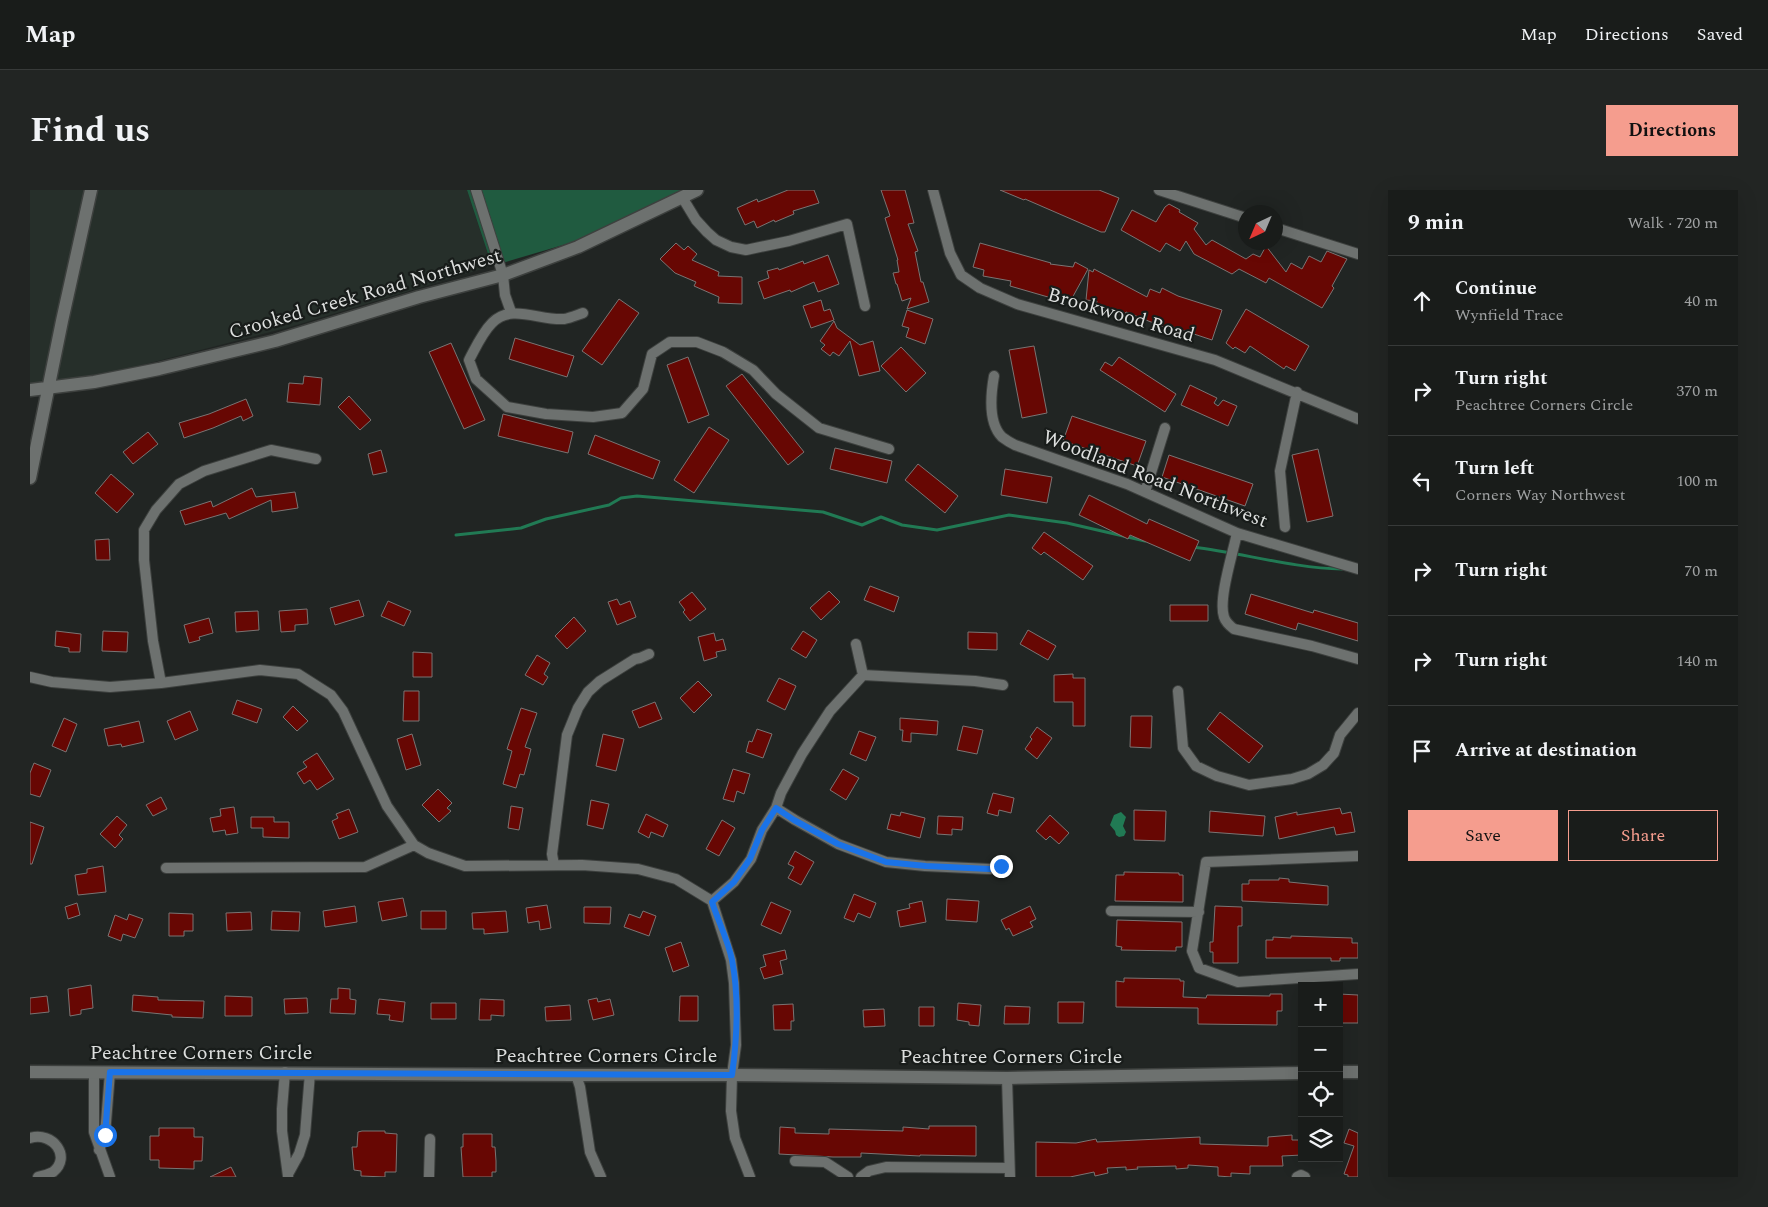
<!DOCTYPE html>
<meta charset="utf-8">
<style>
:root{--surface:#191c1a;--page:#222523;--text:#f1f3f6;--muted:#9fa1a2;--line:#373a39;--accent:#f59d8e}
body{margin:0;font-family:Spectral,serif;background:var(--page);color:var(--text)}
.controls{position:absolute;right:15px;bottom:15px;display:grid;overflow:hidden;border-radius:0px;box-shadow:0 5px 20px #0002}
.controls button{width:45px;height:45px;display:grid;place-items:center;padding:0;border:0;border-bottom:1px solid var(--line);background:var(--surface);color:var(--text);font:25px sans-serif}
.compass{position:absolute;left:1208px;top:15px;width:45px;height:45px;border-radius:50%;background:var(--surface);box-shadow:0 5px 20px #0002;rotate:224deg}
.stop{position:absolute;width:15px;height:15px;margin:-11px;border:4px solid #1a73e8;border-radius:50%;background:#fff}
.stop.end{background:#1a73e8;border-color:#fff;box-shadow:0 1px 5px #0008}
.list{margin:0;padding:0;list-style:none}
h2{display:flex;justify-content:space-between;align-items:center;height:65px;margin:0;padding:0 20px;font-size:21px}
h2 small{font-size:16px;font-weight:400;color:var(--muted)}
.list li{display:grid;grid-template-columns:32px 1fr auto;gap:15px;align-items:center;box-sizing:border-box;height:90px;padding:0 20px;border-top:1px solid var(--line)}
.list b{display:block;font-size:19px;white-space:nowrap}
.list p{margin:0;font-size:16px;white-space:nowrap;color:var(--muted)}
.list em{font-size:16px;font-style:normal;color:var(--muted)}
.actions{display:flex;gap:10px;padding:15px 20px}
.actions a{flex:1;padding:11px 0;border:1px solid var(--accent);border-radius:0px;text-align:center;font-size:18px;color:var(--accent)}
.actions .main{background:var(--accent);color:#111}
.icon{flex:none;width:28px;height:28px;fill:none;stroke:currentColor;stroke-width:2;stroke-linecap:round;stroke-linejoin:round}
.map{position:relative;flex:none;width:1328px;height:987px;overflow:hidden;border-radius:0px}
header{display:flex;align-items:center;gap:30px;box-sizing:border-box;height:70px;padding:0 25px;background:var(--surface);border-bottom:1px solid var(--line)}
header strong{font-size:24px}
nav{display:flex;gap:28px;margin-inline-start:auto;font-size:18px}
.intro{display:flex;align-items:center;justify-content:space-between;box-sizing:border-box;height:120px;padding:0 30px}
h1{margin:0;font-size:35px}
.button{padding:12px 22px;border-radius:0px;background:var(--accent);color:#111;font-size:18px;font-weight:700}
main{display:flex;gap:30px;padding:0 30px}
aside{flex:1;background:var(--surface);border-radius:0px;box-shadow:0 5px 20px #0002}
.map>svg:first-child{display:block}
.built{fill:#262f2a}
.forest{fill:#205b40}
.water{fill:#217a54}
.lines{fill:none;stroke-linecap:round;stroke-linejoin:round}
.stream{stroke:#217a54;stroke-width:3}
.building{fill:#670703;stroke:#7a7473}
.minor-casing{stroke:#3d403e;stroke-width:12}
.tertiary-casing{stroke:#3d403e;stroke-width:15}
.minor{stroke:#6d716f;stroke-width:10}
.tertiary{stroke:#6d716f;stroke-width:12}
.route{stroke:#1a73e8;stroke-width:6}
.labels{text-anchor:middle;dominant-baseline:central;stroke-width:4.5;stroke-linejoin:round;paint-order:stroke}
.street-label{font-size:20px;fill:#dddfde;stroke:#181c1a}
</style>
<header>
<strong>Map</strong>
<nav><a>Map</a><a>Directions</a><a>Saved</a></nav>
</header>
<div class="intro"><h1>Find us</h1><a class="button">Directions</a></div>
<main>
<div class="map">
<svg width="1328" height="987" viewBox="0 0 1328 987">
<rect width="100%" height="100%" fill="#212523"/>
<!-- built -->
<path class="built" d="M0 0H437L462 76 260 137 0 204Z"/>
<!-- forest -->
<path class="forest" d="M437 0H660L577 42 462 76Z"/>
<!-- water -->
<path class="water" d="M1091 622 1096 627 1093 636 1096 642 1094 646 1089 647 1086 645 1085 641 1080 635 1084 625Z"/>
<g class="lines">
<!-- stream -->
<path class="stream" d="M426 345 491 338 516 329 579 315 591 308 607 306 793 322 832 335 851 327 872 335 907 340 979 325 1037 333 1115 351
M1163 357C1213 363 1262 378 1312 379"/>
</g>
<!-- building -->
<path class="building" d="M758 0H784L789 13 763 21 764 24 745 32 744 30 727 38 724 31 715 35 707 18 727 9 728 12Z
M851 0H875L884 33 878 34 888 61 885 62 891 92H893L899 112 877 119 881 108 872 111 867 94H866L863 83 869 82 867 70H868L855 28 860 26Z
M970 0H1069L1089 8 1075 42H1071L995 9 994 10Z
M1139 14 1150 20 1149 22 1168 33 1164 39 1176 55 1182 50 1216 69 1223 64 1230 67 1236 56 1256 82 1261 73 1272 79 1279 66 1291 72 1297 61 1317 69 1302 96 1304 98 1292 118 1239 88 1236 93 1209 79 1202 84 1164 64 1156 51 1150 61 1136 53 1130 62 1091 40 1102 20 1126 32 1135 17Z
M646 53 654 60 658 56 667 64 662 70 689 82 688 86 712 87V114L688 113 689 107 664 96 666 92 645 83 630 69Z
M950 53 1021 73 1020 74 1043 77 1045 72 1058 79 1041 110 1018 107 980 96 981 91 953 86 954 80 943 77Z
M798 65 809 94 788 102 784 92 761 102 760 100 734 109 728 92 739 88 737 81 748 78 749 80 773 71 774 74Z
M1064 79 1117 107 1120 99 1130 103 1132 98 1148 106 1192 120 1182 150 1137 135 1136 138 1096 122 1093 127 1079 118 1077 121 1066 116 1067 111 1056 110 1059 80 1063 82Z
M589 109 609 123 572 175 552 161Z
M791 110 794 121 800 119 804 130 781 138 773 116Z
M1216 119 1279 156 1265 181 1256 176 1254 179 1220 156 1215 163 1205 157 1203 159 1196 153Z
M877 120 903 129 895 154 876 147 879 138 872 136Z
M804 131 807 138 830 155 843 151 850 181 829 186 820 151 809 166 803 162 800 166 791 159 795 155 790 151Z
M485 148 544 166 537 187 479 169Z
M421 153 455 230 434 239 399 162Z
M1004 156 1017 223 992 228 979 160Z
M871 157 896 183 876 202 851 176Z
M658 167 679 225 658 233 637 175Z
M1089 167 1146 204 1135 222 1070 180 1075 172 1082 176Z
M712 184 774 262 758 275 696 196Z
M274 186 292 188 290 215 257 212 259 193 273 194Z
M1160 195 1187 208 1184 213 1188 216 1193 210 1207 216 1198 236 1151 215Z
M319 206 341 230 330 240 308 217Z
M216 209 223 226 213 231 211 226 183 238 154 248 149 233 179 224Z
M473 224 543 242 538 263 468 246Z
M1042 226 1116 251 1107 276 1033 251Z
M679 237 699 250 664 303 644 290Z
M118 242 128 254 103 274 93 262Z
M565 245 630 271 623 289 558 264Z
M805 258 862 271 857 293 800 279Z
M1288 259 1303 326 1277 332 1262 265Z
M351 260 357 282 343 285 338 264Z
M1139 265 1223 294 1215 316 1132 287Z
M888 274 928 306 915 323 875 290Z
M975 279 1022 287 1017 313 971 305Z
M81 284 104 304 87 323 65 303Z
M222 298 226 307 265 302 268 318 242 322 241 310 199 329 196 323 155 335 150 321 181 311 183 317Z
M1059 305 1117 334 1119 329 1169 351 1160 371 1100 345 1098 349 1049 325Z
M1014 342 1063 376 1053 390 1014 362 1011 365 1002 358Z
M79 349 80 370H66L65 350Z
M840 396 869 407 864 422 834 410Z
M799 401 810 412 791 430 780 418Z
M662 402 676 419 660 431 653 422 655 420 649 412Z
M1221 404 1283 423 1284 420 1328 433V451L1268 433 1266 440 1215 424Z
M587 409 590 415 600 411 606 427 587 435 578 412Z
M329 410 334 426 305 435 300 418Z
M358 411 381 421 374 436 351 426Z
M1140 415H1178V431H1140Z
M277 419 278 434 265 435V441L251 442 249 421Z
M228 421 229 440 206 442 205 422Z
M544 427 556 441 537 459 525 446Z
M179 428 183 443 169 447 170 450 159 453 154 435Z
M998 440 1026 456 1018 470 990 454Z
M26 441 51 444 50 462H39V458L25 456Z
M73 441 98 442 97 462 72 461Z
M773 441 787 450 776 468 761 459Z
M938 442 967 443V460L938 459Z
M684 443 686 451 693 449 696 460 686 462 687 467 674 471 668 447Z
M383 462 402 463V487H383Z
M507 465 520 473 514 484 518 487 513 495 495 485Z
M1043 484V488H1055V536H1043V512H1024V485Z
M749 488 766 496 755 520 737 511Z
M668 491 682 505 664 523 650 508Z
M374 501H389V531H373Z
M207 510 232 519 227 533 202 524Z
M625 512 632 529 609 538 602 521Z
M263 516 278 531 267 541 253 527Z
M491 518 507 523 495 557 501 559 494 585 490 584 486 598 473 594 482 561 477 559Z
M160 521 168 540 145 550 137 531Z
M1190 522 1233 556 1219 573 1177 539Z
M1101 526H1122L1121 558 1100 557Z
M34 528 47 534 36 562 22 556Z
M870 528 908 531 907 545 881 543V552L872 551 873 540H870Z
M109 531 114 552 92 557 91 554 78 556 74 539Z
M933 536 953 540 947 564 927 560Z
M1007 537 1022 548 1007 569 995 559 1002 549 1000 547Z
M727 539 742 544 733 568 716 562 719 551 722 552Z
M829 541 846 547 836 571 820 564Z
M382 544 391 575 376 580 367 549Z
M573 544 594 549 586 581 566 576Z
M287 563 304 589 287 600 280 590 274 594 267 583 277 577 273 572Z
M4 573 21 580 10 607 0 604V583Z
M703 579 720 584 714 604 707 601 704 612 693 609Z
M813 579 829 588 816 610 800 600Z
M408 599 422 613 417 618 421 621 409 632 392 615Z
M963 603 984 608 981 623 969 620 968 626 957 623Z
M131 607 137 619 123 626 116 615Z
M561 610 579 614 573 639 557 635Z
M481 616 493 618 489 640 478 638Z
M204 617 208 643 196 645 195 640 183 642 180 628 191 626 190 619Z
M1310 618 1312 624 1321 622 1325 642 1306 645 1304 637 1249 649 1245 627 1267 622V625Z
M319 619 328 642 309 649 302 631 308 628 306 624Z
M1104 620 1136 621 1135 651 1104 650Z
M1180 621 1235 626 1233 646 1179 642Z
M871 622 895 628 890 648 857 639 861 624 870 626Z
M616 624 638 635 633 647 621 642 619 648 608 642Z
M1020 625 1039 643 1029 654 1020 646 1016 650 1006 641Z
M87 626 97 635 89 645 93 649 85 658 70 644Z
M908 626 933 627 932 640 922 639V645L907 644Z
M221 627H244V632H259V648L233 647V638H221Z
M692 630 705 638 689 666 676 659Z
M0 632 14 637 2 674H0Z
M765 661 784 672 771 695 758 688 764 677 758 674Z
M73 676 76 702 48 705 45 685 57 683V679Z
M1094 682 1149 683V685H1153V712L1085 711 1086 685H1094Z
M1249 688 1259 689V692L1298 696V715L1212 711V694H1219V690H1249Z
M824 704 846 713 840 728 828 723 824 732 814 728Z
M373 708 377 726 352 731 348 712Z
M917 709 949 711 947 732 916 730Z
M892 711 896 732 870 737 867 721 880 718 879 714Z
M741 712 761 721 751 744 731 735Z
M47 713 50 725 38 729 35 717Z
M517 715 521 738 510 740 509 731 498 733 496 718Z
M325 716 327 732 295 737 293 721Z
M1000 716 1006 729 1000 732 1003 737 983 746 979 738 976 740 971 730Z
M1185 716 1212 717V736H1208V773H1183V762H1180V752H1183Z
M554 717H581L580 734 554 733Z
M242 721 270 722 269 741 241 740Z
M391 721H416V739H391Z
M476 721 478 742 454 744V739H443L442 723Z
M613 721 626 726 619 746 594 737 599 724 610 728Z
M221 722 222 740 197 741 196 723Z
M139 723 163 724V741H154V746H139Z
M99 724 113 729 105 748 93 744 91 751 78 746 85 725 97 730Z
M1087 730 1152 732V757H1146V761L1091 760 1092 757 1086 756Z
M1261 746 1322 748V753H1328V768H1310V771H1301V768H1236V750H1243V747L1261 748Z
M651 752 659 776 643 782 635 758Z
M755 760 757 769 750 771 753 784 734 789 730 778 736 776 733 765Z
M1094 788 1150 789V791H1154L1153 807 1176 808 1177 805 1240 806V804H1252V821H1247V835L1168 834V818L1086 817V791L1094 792Z
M61 795 63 818 51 820V824L40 826 38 799Z
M308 798 320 799V809L326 810 325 824 300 823 301 809H308Z
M1309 804 1328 805V833H1309Z
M103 805 128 807V810L174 811 173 828 142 827V825L102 821Z
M17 806 19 822 0 824V808Z
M195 806 222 807V826H195Z
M650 806H668V831H649Z
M277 808 278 823 255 824 254 809Z
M567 808 568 812 580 809 584 825 563 830 558 810Z
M349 809 375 812 373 832 359 830 360 825 347 824Z
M450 809 474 810V826L461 825V830H449Z
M1028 812H1054L1053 833H1028Z
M401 813H426V829H401Z
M928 813 951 815 949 836 939 835V832L927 830Z
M763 814 764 831H761V840H744L743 815Z
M540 815 541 830 516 831 515 817Z
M975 816 1000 817 999 834H974Z
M889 817H904V836H889Z
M854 819 855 836 834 837 833 820Z
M899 936H946V966L890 965V966L831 963V967H803L749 964 750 937 765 938V943L799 944V939L873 941V937L899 939Z
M129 938H164V947H173L172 971H164V979L129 978V970H120V946H129Z
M1319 939 1328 943V987H1318V985L1314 984 1324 956 1314 953Z
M332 941H355V943L367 944 366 982H355V987L331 986V981L324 980 322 957H327L328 942Z
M433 944H462V957H465L466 971V982H462V987H433L431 957H433Z
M1262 945V950H1272V965L1252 966 1253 976H1220V984L1201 983V987L1188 986V977L1158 975V978L1146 979V976L1107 977 1108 979 1096 980V977L1077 978 1078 983 1065 986 1064 982 1040 987H1006V952L1046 953 1066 949 1067 952 1170 947V954L1238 956V947Z
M201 977 206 987H180Z"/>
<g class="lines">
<!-- minor casing -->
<g class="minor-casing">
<path id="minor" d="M446 0 473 85 475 105 481 122
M903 0 920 63 931 85 950 98 987 114 1185 170 1328 229
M1129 0 1216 28
M652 7 666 30 677 42 686 50 701 57 716 60 759 51 817 34 835 116
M1246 38 1328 64
M553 123C547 125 540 128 534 129 510 131 481 113 462 133 452 143 446 157 439 170L446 189 477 217 516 224 563 227 592 223 613 199 622 164 640 152H667L693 162 723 180 746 204 789 238 859 259
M964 186C961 203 958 233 972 247 976 250 981 253 985 255L1097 294 1207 343 1328 379
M1115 302 1135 238
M1255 337 1250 281 1267 202
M1207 343C1203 363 1188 409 1194 427 1196 433 1200 436 1204 439L1282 456 1328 469
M826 454 833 485
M0 487 22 492 80 497 131 493 230 480 268 484 301 505 313 521 357 616 384 655 398 663 435 676 552 675 608 679 646 689 682 711 701 770 704 793 706 855 702 885 701 921 705 948 720 987
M131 493 123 451 114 370V340L126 320 149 294 174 281 241 260 286 269
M1148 501 1153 558 1166 576 1187 586 1219 595 1262 589 1278 584 1293 575 1304 563 1310 545 1328 523
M746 618 765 630 808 654 856 672 895 676 960 679 971 676
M1328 666 1176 672 1162 761 1169 778 1208 792 1328 784
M524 675 522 664 537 545 548 518 558 502 570 491 605 469 610 468 619 464
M136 678 335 677 384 655
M682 711 704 692 721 669 732 640 746 618 751 603 772 564 800 521 833 485 945 491 973 495
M1081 721 1169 722
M64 882V942L80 987
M255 882 252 919V941L258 986
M546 885 550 897 560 962 571 987
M977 888 980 987
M0 948C23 941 42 967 23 982 19 984 13 986 8 987
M69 960 75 945 80 882
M765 971 795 972 818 987
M258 984 269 964 275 945 280 883
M399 987 400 949
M831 987 839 981 856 977 979 978
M1267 987 1271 985 1275 987"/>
</g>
<!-- tertiary casing -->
<g class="tertiary-casing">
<path id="tertiary" d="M0 200 64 192 129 179 245 151 389 107 473 85 548 57 667 0
M0 288 32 131 61 0
M0 882 546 885H702L977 888 1272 883
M1309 882H1328"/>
</g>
<!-- minor -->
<use href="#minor" class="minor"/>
<!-- tertiary -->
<use href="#tertiary" class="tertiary"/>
</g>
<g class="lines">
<!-- route -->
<path class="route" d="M75 945 80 882 702 885C707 849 709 806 702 770 698 750 688 731 682 712L704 692 720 669 732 640 746 618 764 630 808 654 856 672 896 676 960 679 971 676"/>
</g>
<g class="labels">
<!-- street labels -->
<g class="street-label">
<text transform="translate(335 104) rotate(-16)">Crooked Creek Road Northwest</text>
<text transform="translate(1091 125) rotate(16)">Brookwood Road</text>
<text transform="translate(1125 289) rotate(21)">Woodland Road Northwest</text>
<text x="171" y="863">Peachtree Corners Circle</text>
<text x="576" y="866">Peachtree Corners Circle</text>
<text x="981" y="867">Peachtree Corners Circle</text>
</g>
</g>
</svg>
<div class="controls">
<button>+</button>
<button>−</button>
<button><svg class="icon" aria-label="locate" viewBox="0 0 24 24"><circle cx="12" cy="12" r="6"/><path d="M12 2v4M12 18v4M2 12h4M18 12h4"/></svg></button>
<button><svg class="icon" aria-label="layers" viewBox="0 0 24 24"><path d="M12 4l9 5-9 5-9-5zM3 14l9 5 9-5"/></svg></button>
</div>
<svg class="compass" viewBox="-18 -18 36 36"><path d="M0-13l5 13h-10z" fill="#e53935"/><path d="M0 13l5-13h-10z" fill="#9fa1a2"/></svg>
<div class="stop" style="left:75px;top:945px"></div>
<div class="stop end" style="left:971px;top:676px"></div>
</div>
<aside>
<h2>9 min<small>Walk · 720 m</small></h2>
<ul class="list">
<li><svg class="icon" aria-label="ahead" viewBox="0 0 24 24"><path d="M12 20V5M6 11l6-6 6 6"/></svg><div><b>Continue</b><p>Wynfield Trace</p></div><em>40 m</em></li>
<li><svg class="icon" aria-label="right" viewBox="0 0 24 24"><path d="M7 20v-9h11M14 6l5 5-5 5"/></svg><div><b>Turn right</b><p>Peachtree Corners Circle</p></div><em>370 m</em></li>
<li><svg class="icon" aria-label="left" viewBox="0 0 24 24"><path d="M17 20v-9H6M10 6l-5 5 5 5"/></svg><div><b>Turn left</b><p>Corners Way Northwest</p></div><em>100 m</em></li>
<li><svg class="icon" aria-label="right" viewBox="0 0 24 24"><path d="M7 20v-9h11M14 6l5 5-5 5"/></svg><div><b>Turn right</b></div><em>70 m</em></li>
<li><svg class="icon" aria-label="right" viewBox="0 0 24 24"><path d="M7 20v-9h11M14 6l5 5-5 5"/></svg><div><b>Turn right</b></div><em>140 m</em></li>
<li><svg class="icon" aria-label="arrive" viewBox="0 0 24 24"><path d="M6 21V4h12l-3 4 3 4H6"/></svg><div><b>Arrive at destination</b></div></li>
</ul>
<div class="actions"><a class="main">Save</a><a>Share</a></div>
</aside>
</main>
